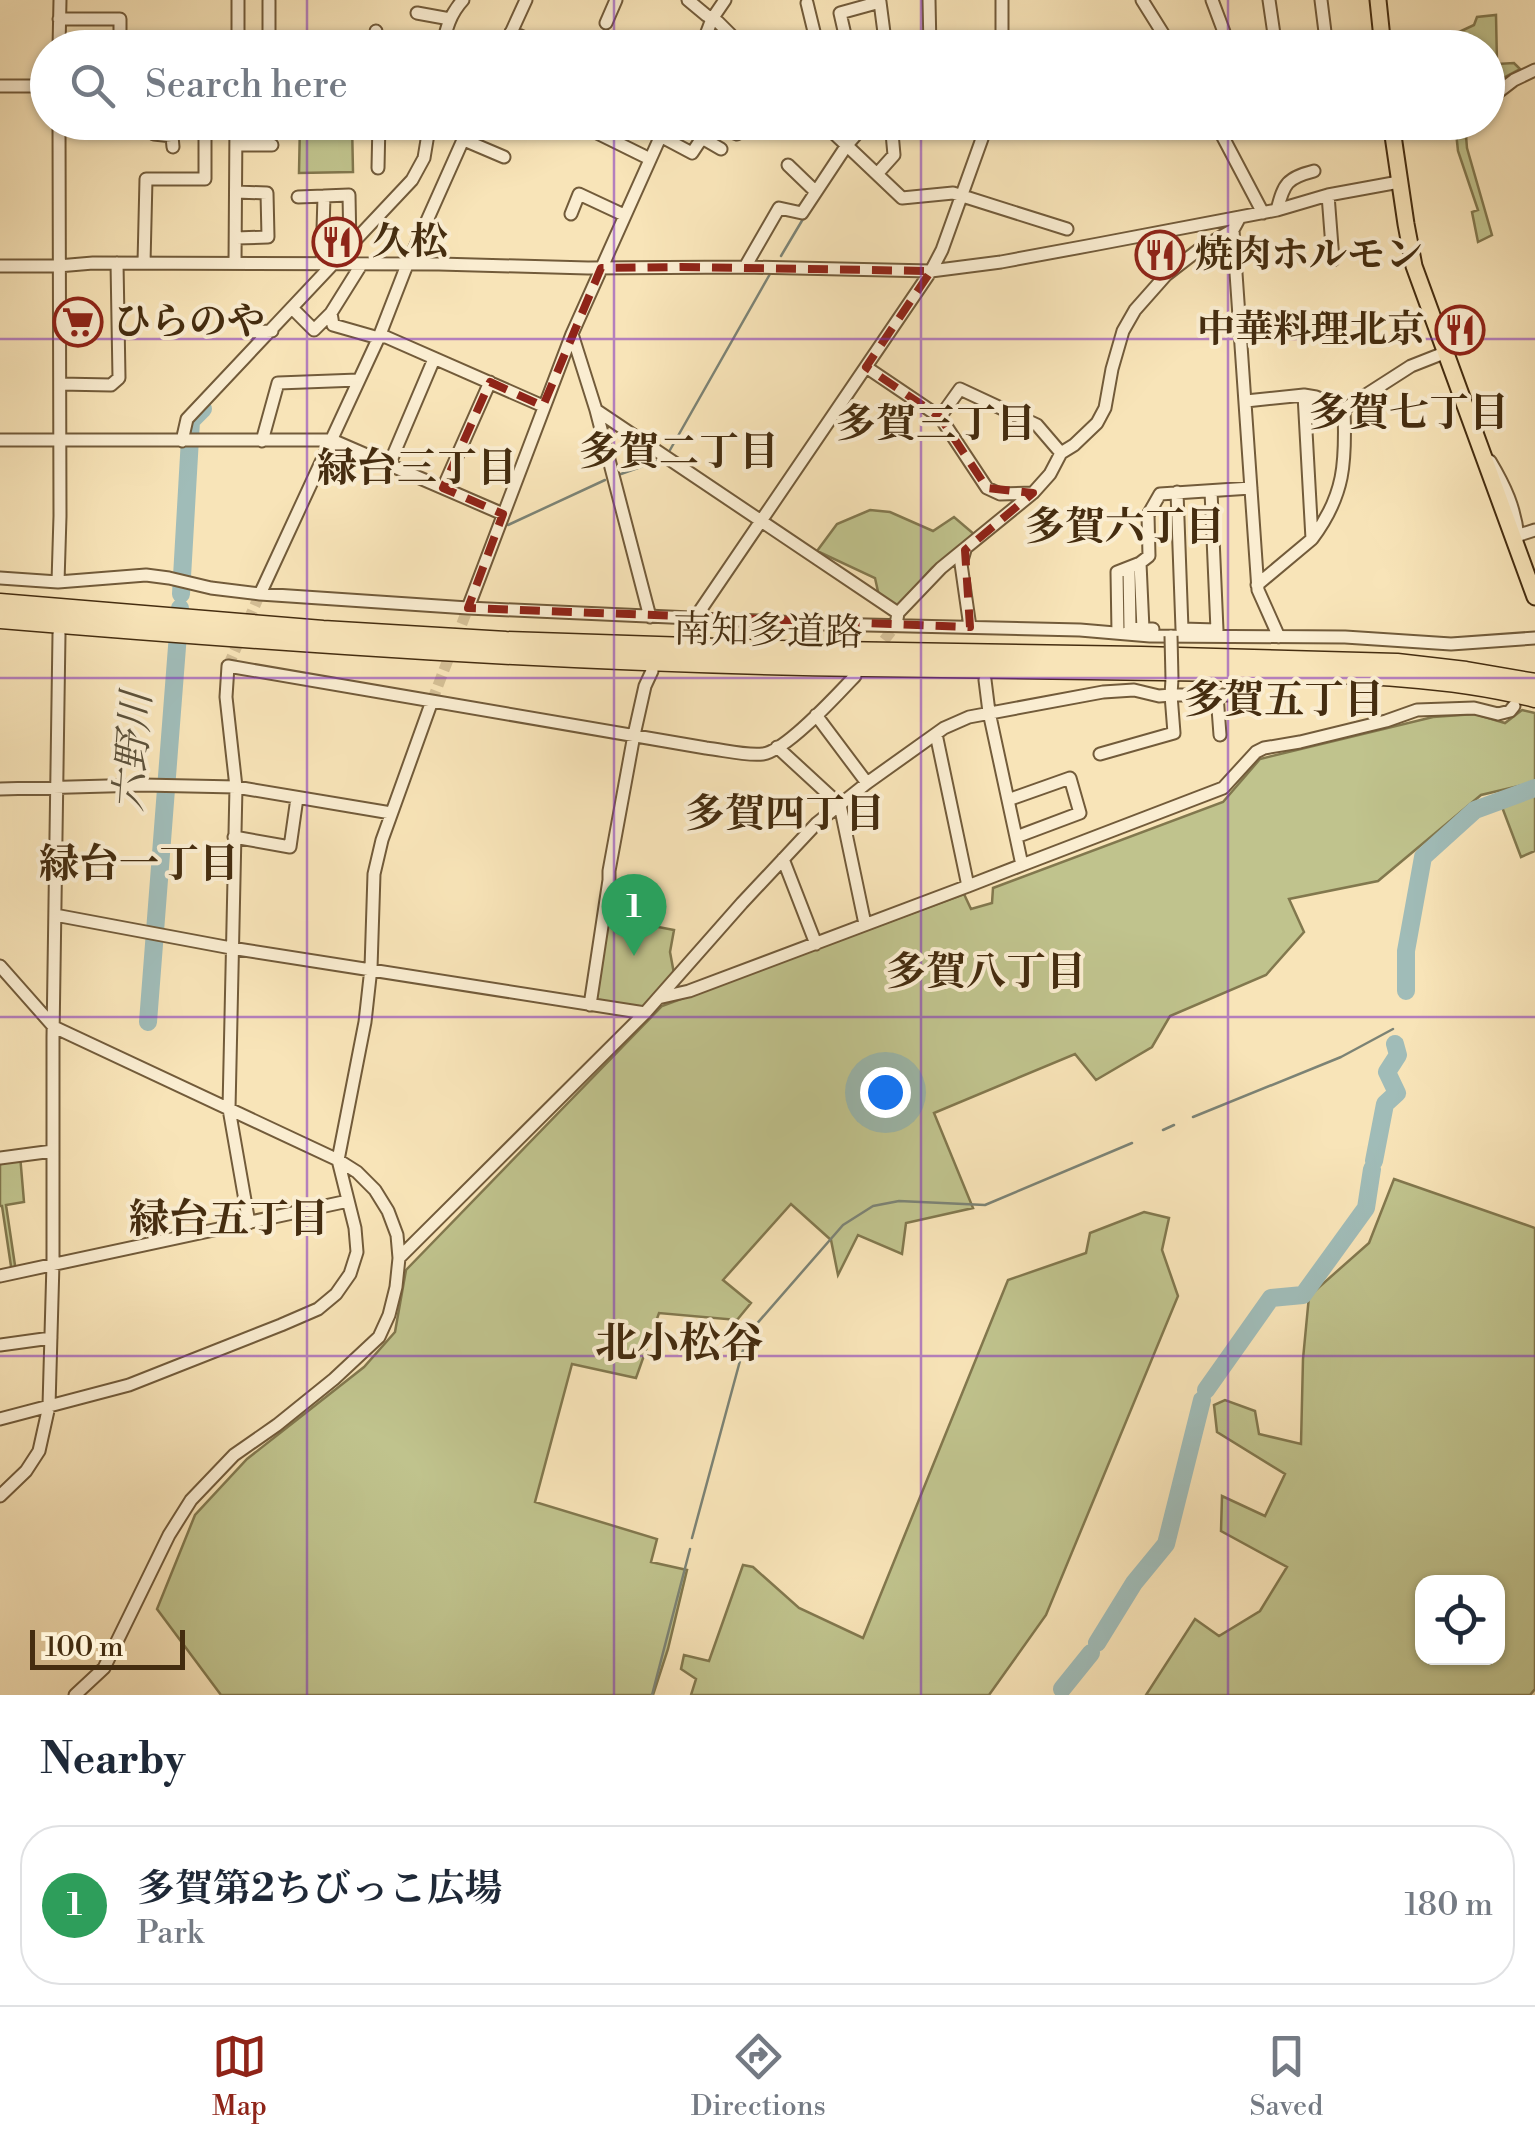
<!DOCTYPE html>
<meta charset="utf-8">
<style>
:root{--surface:#fff;--page:#f2f2f3;--text:#1f2937;--muted:#747a83;--line:#e0e1e3;--accent:#8f2418}
body{margin:0;font-family:"Libre Bodoni","Noto Serif JP",serif;background:var(--page);color:var(--text)}
.controls{position:absolute;right:30px;bottom:30px;display:grid;overflow:hidden;border-radius:20px;box-shadow:0 2px 8px #0004}
.controls button{width:90px;height:90px;display:grid;place-items:center;padding:0;border:0;border-bottom:2px solid var(--line);background:var(--surface);color:var(--text);font:50px sans-serif}
.scale{position:absolute;left:30px;bottom:25px;width:155px;box-sizing:border-box;padding-left:10px;border:5px solid #452d10;border-top:0;font-size:28px;line-height:35px;white-space:nowrap;color:#452d10;-webkit-text-stroke:8px #faedd1;paint-order:stroke}
.you{position:absolute;left:885px;top:1092px;width:35px;height:35px;margin:-25px;border:8px solid #fff;border-radius:50%;background:#1a73e8;box-shadow:0 0 0 15px #1a73e833}
.badge{display:grid;place-items:center;width:65px;height:65px;border-radius:50%;background:var(--accent);color:#fff;font-size:32px;font-weight:700}
.pin{position:absolute;translate:-50% -82px;filter:drop-shadow(0 2px 5px #0008)}
.pin::after{content:'';position:absolute;top:52px;width:35px;height:30px;background:inherit;clip-path:polygon(0 0,100% 0,50% 100%)}
.list{margin:0;padding:0;list-style:none}
h2{display:flex;justify-content:space-between;align-items:center;height:130px;margin:0;padding:0 40px;font-size:42px}
h2 small{font-size:32px;font-weight:400;color:var(--muted)}
.list li{display:grid;grid-template-columns:65px 1fr auto;gap:30px;align-items:center;box-sizing:border-box;height:160px;margin:0 20px 20px;padding:0 20px;border:2px solid var(--line);border-radius:40px}
.list b{display:block;font-size:38px;white-space:nowrap}
.list p{margin:0;font-size:32px;white-space:nowrap;color:var(--muted)}
.list em{font-size:32px;font-style:normal;color:var(--muted)}
.icon{flex:none;width:55px;height:55px;fill:none;stroke:currentColor;stroke-width:2;stroke-linecap:round;stroke-linejoin:round}
.map{position:relative;flex:none;width:1535px;height:1695px;overflow:hidden}
.search{position:absolute;background:var(--surface);box-shadow:0 2px 8px #0004;left:30px;right:30px;top:30px;height:110px;display:flex;align-items:center;gap:25px;box-sizing:border-box;padding:0 35px;border-radius:55px;color:var(--muted);font-size:38px}
.sheet{height:310px;background:var(--surface)}
nav{display:flex;justify-content:space-around;align-items:center;box-sizing:border-box;height:140px;border-top:2px solid var(--line);background:var(--surface);font-size:28px;color:var(--muted)}
nav a{display:grid;justify-items:center;gap:5px}
nav .on{color:var(--accent)}
.map>svg:first-child{display:block}
.green{fill:#c0c38d;stroke:#82784e;stroke-width:2.5;fill-rule:evenodd}
.lines{fill:none;stroke-linecap:round;stroke-linejoin:round}
.stream{stroke:#7c8375;stroke-width:2.5}
.river{stroke:#a0bcb8;stroke-width:18}
.minor-tunnel{stroke:#d4bf96;stroke-width:11;stroke-dasharray:11 5.5;stroke-linecap:butt}
.minor-casing{stroke:#725b3a;stroke-width:15}
.major-casing{stroke:#452d10;stroke-width:19}
.highway-casing{stroke:#452d10;stroke-width:21}
.minor{stroke:#faedd1;stroke-width:11}
.major{stroke:#f8e4b8;stroke-width:15}
.highway{stroke:#f8e4b8;stroke-width:18}
.minor-bridge-casing{stroke:#725b3a;stroke-width:15;stroke-linecap:butt}
.minor-bridge{stroke:#faedd1;stroke-width:11}
.marked{fill:none;stroke:#8f2418;stroke-width:8;stroke-dasharray:20 12;stroke-linejoin:round}
.grid{fill:none;stroke:#7b2cbf;stroke-width:2.5;stroke-opacity:0.55}
.labels{text-anchor:middle;dominant-baseline:central;stroke-width:8;stroke-linejoin:round;paint-order:stroke}
.poi-label{font-size:38px;font-weight:bold;fill:#452d10;stroke:#faedd1;text-anchor:start}
.street-label{font-size:38px;fill:#452d10;stroke:#faedd1}
.neighbourhood-label{font-size:40px;font-weight:bold;fill:#452d10;stroke:#faedd1}
.water-label{font-size:40px;font-style:italic;fill:#5c513a;stroke:#faedd1}
.quarter-label{font-size:42px;font-weight:bold;fill:#452d10;stroke:#faedd1}
</style>
<div class="map">
<svg width="1535" height="1695" viewBox="0 0 1535 1695">
<rect width="100%" height="100%" fill="#f8e4b8"/>
<filter id="stains"><feTurbulence type="fractalNoise" baseFrequency=".002" numOctaves="4"/><feColorMatrix values="0 0 0 0 .2 0 0 0 0 .09 0 0 0 0 .02 0 0 0 .5 -.17"/></filter>
<radialGradient id="worn" r=".72"><stop offset=".6" stop-color="#630" stop-opacity="0"/><stop offset="1" stop-color="#630" stop-opacity=".3"/></radialGradient>
<!-- green -->
<path class="green" d="M1496 15 1497 64 1514 63 1520 69 1488 86V48L1416 47 1417 43 1457 33 1474 25 1477 17Z
M300 123H352L353 172 299 173Z
M1455 123H1465L1467 148 1492 235 1478 242 1472 212 1478 210 1458 151Z
M870 510 890 512 933 531 954 517 975 535 932 568 898 606 879 596 875 578 817 551 837 524Z
M1522 710 1535 713V782L1481 795 1378 881 1289 899 1304 932 1266 975 1170 1016 1152 1047 1096 1080 1075 1054 934 1113 973 1208 906 1223 902 1254 858 1235 838 1275 831 1240 791 1204 723 1280 751 1303 737 1320 659 1313 636 1378 572 1364 535 1502 657 1539 651 1562 687 1570 668 1649 653 1695H221L157 1609 195 1515 247 1459 364 1367 395 1332 406 1270 662 1006 964 894 971 909 992 903 993 888 1223 802 1260 759 1433 717 1475 714 1505 723Z
M1535 794V851L1521 857 1502 807Z
M607 894 657 903 653 926 674 930 670 952 675 979 645 1013 590 1005Z
M20 1155 24 1202 6 1205 16 1272 12 1273 2 1206H0V1158Z
M1394 1179 1535 1228V1689L1530 1695H1146L1195 1619 1219 1636 1260 1611 1287 1567 1221 1531 1222 1496 1265 1516 1285 1474 1217 1432 1214 1405 1225 1400 1255 1411 1259 1434 1301 1444 1303 1359 1309 1296 1369 1243ZM1422 1582H1498V1658H1422Z
M1144 1212 1169 1218 1162 1250 1178 1296 1046 1615 989 1695H691L696 1679 681 1669 684 1655 709 1661 743 1565 753 1567 799 1608 863 1638 1008 1280 1086 1253 1090 1233Z"/>
<g class="lines">
<!-- stream -->
<path class="stream" d="M781 256 803 219
M670 450 770 274
M621 474 660 460
M508 525 605 480
M1193 1117 1341 1057 1393 1029
M1163 1130 1174 1125
M692 1538 747 1335 843 1225 873 1206 899 1201 985 1205 1132 1143
M652 1695 690 1549"/>
<!-- river -->
<path class="river" d="M181 594 191 421 203 409
M1406 991V951L1423 857 1475 810 1535 788
M148 1022 180 608
M1374 1161 1385 1104 1397 1093 1387 1072 1398 1055 1395 1044
M1206 1390 1271 1298 1303 1295 1366 1208 1372 1169
M1097 1643 1134 1583 1166 1544 1202 1400
M1062 1689 1091 1653"/>
<!-- minor-tunnel -->
<path class="minor-tunnel" d="M670 648 695 618
M874 653 896 625
M228 666 260 594
M432 701 468 608"/>
<!-- minor casing -->
<g class="minor-casing">
<path id="minor" d="M688 0 706 15 718 22 744 48
M929 0 930 48
M1002 0V48
M1142 0 1172 48
M1212 0 1230 48
M1269 0 1276 48
M1321 0 1327 48
M807 3 818 48
M417 13 450 19
M59 19H120V48
M606 23 616 0
M376 31 377 48
M511 32 534 42 537 48
M238 38 269 39V1
M416 45 443 46
M59 48 60 0
M238 48V0
M442 48C446 29 450 14 463 0
M504 48 526 0
M701 48 712 19 725 0
M848 48 840 13 880 2 886 48
M0 86H48
M1488 100 1514 80 1535 70
M124 122V124
M153 122 154 134 172 136 173 147
M575 122 650 159
M718 122 716 126 737 134 744 122
M822 122 902 198 953 193 1067 229
M1215 122 1263 213
M660 136 692 153 702 138 721 149
M464 140 504 157
M236 145H272
M788 165 816 192
M378 168 379 122
M877 174 894 155 891 122
M236 192 267 193 268 237 236 238
M1328 195 1333 260
M298 197 324 196
M1277 210C1284 183 1287 178 1314 171
M571 214 579 194 624 215
M1233 230 1258 590 1279 637
M144 263 146 179H205V122
M235 263 236 122
M322 264 324 196 349 195 350 247
M361 265 331 313 333 325 375 337H386L543 406
M0 266H58L93 263 439 264 588 268 745 267 931 271 1001 262 1098 244 1277 210 1328 195 1399 182
M745 267 779 208 802 213 847 145 861 129V122
M293 309 314 330 331 313
M249 332 272 331
M572 334 596 410 650 617
M866 367 940 417 987 488 1000 494 1033 493
M60 384 111 385 119 378 117 263
M1304 395 1316 397 1344 409 1411 366 1444 353
M1246 401 1304 395 1312 539 1257 585
M596 410 898 613
M940 417 960 389 1037 425 1061 453
M0 440H332L503 514
M182 441 187 419 412 180 424 158 430 122
M262 441 278 383 358 380
M1490 461C1505 486 1515 508 1518 537
M389 465 434 359
M443 488 490 382
M1177 492 1182 629 1217 630 1211 491
M1513 537 1535 530
M1312 539C1345 495 1346 462 1344 409
M965 550 961 564 970 627
M1140 563 1143 629H1153
M1129 568 1130 628 1143 629
M0 578 58 582 146 575 169 578 211 588 260 594 468 608 824 624 1080 630 1150 636 1345 637 1451 644 1535 638
M58 582 60 516 59 122
M260 594 379 337 405 270 471 122
M468 608 572 334 667 122
M695 618 931 271 942 250 988 122
M896 625 898 613 941 568 1033 493 1050 474 1061 453 1074 445 1097 423 1105 408 1112 369 1123 331 1135 310 1166 275 1201 248 1233 230 1240 217
M1118 633 1117 572 1140 563 1149 556 1148 515 1160 494 1251 488
M985 680 989 712 1016 837
M1217 695 1220 735
M816 715 867 783
M936 734 968 886 1022 865 1016 837 1080 813 1070 778 1008 800
M777 747 840 805 865 924
M1100 754 1174 733 1171 695H1252
M0 789 143 785 236 787 391 813
M234 837 290 847 297 798
M783 859 816 944
M1022 865 1223 788 1256 752 1264 748 1300 742 1386 721 1417 710 1474 708 1498 714 1510 711 1514 706
M55 915 231 948 645 1013
M0 966 54 1027 338 1160 357 1172 375 1190 388 1211 397 1235 399 1258 396 1287 389 1315 379 1337 334 1379 277 1425 234 1455 191 1500 169 1535 104 1668 75 1695
M658 998 689 991 968 886
M590 1005 609 880V871L634 735 645 686 652 671
M0 1158 53 1151
M249 1223 229 1109 236 787 226 697 228 666 706 748C724 750 745 756 763 754 786 751 838 694 855 676
M399 1258 645 1013 742 903 817 823 867 783 944 728 969 717 1103 692 1134 690 1159 696 1171 695 1172 679
M0 1276 348 1201
M0 1345 51 1338
M0 1419 129 1385 281 1325 318 1309 336 1294 350 1274 357 1252 355 1228 338 1160 365 1022 371 968 374 874 382 840 432 701
M0 1496 26 1471 39 1451 49 1406 53 1263V1037L59 634"/>
</g>
<!-- major casing -->
<g class="major-casing">
<path id="major" d="M1378 0 1383 48
M1391 122 1406 224 1414 266 1535 597"/>
</g>
<!-- highway casing -->
<g class="highway-casing">
<path id="highway" d="M0 603 323 630 506 641 777 650 1141 656 1397 663 1466 671 1535 683
M0 619C288 643 575 663 864 667 988 669 1112 670 1235 672 1335 674 1438 673 1535 698"/>
</g>
<!-- minor -->
<use href="#minor" class="minor"/>
<!-- major -->
<use href="#major" class="major"/>
<!-- highway -->
<use href="#highway" class="highway"/>
<!-- minor-bridge casing -->
<g class="minor-bridge-casing">
<path id="minor-bridge" d="M1171 636 1172 679"/>
</g>
<!-- minor-bridge -->
<use href="#minor-bridge" class="minor-bridge"/>
</g>
<!-- marked area -->
<path class="marked" d="M680 267 931 271 866 367 940 417 987 488 1033 493 965 550 970 627 468 608 503 514 443 488 490 382 543 406 601 268Z"/>
<!-- grid -->
<path class="grid" d="M307 0V48M614 0V48M921 0V48M1228 0V48M307 122V1695M614 122V1695M921 122V1695M1228 122V1695M0 339H1535M0 678H1535M0 1017H1535M0 1356H1535"/>
<!-- icons -->
<defs>
<g id="restaurant-ring" transform="scale(2.5)"><circle r="9.5" fill="#faedd1" stroke="#8f2418" stroke-width="1.5"/><path d="M-5-6h1v4h1v-4h1v4h1v-4h1v5L-1.5 .5V6h-2V.5L-5-1ZM5-6V6H3V1.5H1.5Q1.5-4 5-6Z" fill="#8f2418"/></g>
<g id="supermarket-ring" transform="scale(2.5)"><circle r="9.5" fill="#faedd1" stroke="#8f2418" stroke-width="1.5"/><path d="M-6-5.5h2.5l.6 2H6L4.5 2H-2.5L-4.4-4H-6ZM-1.5 3.2a1.3 1.3 0 1 0 .1 0ZM3 3.2a1.3 1.3 0 1 0 .1 0Z" fill="#8f2418"/></g>
</defs>
<g fill-rule="evenodd">
<use href="#restaurant-ring" x="337" y="242"/>
<use href="#restaurant-ring" x="1160" y="255"/>
<use href="#supermarket-ring" x="78" y="322"/>
<use href="#restaurant-ring" x="1460" y="330"/>
</g>
<g class="labels">
<!-- poi labels -->
<g class="poi-label">
<text x="372" y="242">久松</text>
<text x="1195" y="255">焼肉ホルモン</text>
<text x="113" y="322">ひらのや</text>
<text x="1425" y="330" text-anchor="end">中華料理北京</text>
</g>
<!-- street labels -->
<g class="street-label">
<text transform="translate(768 632) rotate(1)">南知多道路</text>
</g>
<!-- neighbourhood labels -->
<g class="neighbourhood-label">
<text x="1409" y="414">多賀七丁目</text>
<text x="936" y="425">多賀三丁目</text>
<text x="679" y="453">多賀二丁目</text>
<text x="417" y="469">緑台三丁目</text>
<text x="1125" y="528">多賀六丁目</text>
<text x="1284" y="701">多賀五丁目</text>
<text x="785" y="815">多賀四丁目</text>
<text x="139" y="865">緑台一丁目</text>
<text x="986" y="973">多賀八丁目</text>
<text x="229" y="1220">緑台五丁目</text>
</g>
<!-- water labels -->
<g class="water-label">
<text transform="translate(134 752) rotate(-86)">六野川</text>
</g>
<!-- quarter labels -->
<g class="quarter-label">
<text x="679" y="1344">北小松谷</text>
</g>
</g>
<rect width="100%" height="100%" filter="url(#stains)"/>
<rect width="100%" height="100%" fill="url(#worn)"/>
</svg>
<div class="controls">
<button><svg class="icon" aria-label="locate" viewBox="0 0 24 24"><circle cx="12" cy="12" r="6"/><path d="M12 2v4M12 18v4M2 12h4M18 12h4"/></svg></button>
</div>
<div class="scale">100 m</div>
<div class="you"></div>
<div class="pin badge" style="left:634px;top:956px;background:#2e9e5b">1</div>
<div class="search"><svg class="icon" aria-label="search" viewBox="0 0 24 24"><circle cx="10" cy="10" r="6"/><path d="M15 15l6 6"/></svg>Search here</div>
</div>
<section class="sheet">
<h2>Nearby<small></small></h2>
<ul class="list">
<li><span class="badge" style="background:#2e9e5b">1</span><div><b>多賀第2ちびっこ広場</b><p>Park</p></div><em>180 m</em></li>
</ul>
</section>
<nav>
<a class="on"><svg class="icon" aria-label="map" viewBox="0 0 24 24"><path d="M3 6l6-2 6 2 6-2v14l-6 2-6-2-6 2zM9 4v14M15 6v14"/></svg>Map</a>
<a><svg class="icon" aria-label="directions" viewBox="0 0 24 24"><path d="M12 3l9 9-9 9-9-9zM9 14v-3h6M13 9l2 2-2 2"/></svg>Directions</a>
<a><svg class="icon" aria-label="saved" viewBox="0 0 24 24"><path d="M7 4h10v16l-5-4-5 4z"/></svg>Saved</a>
</nav>
